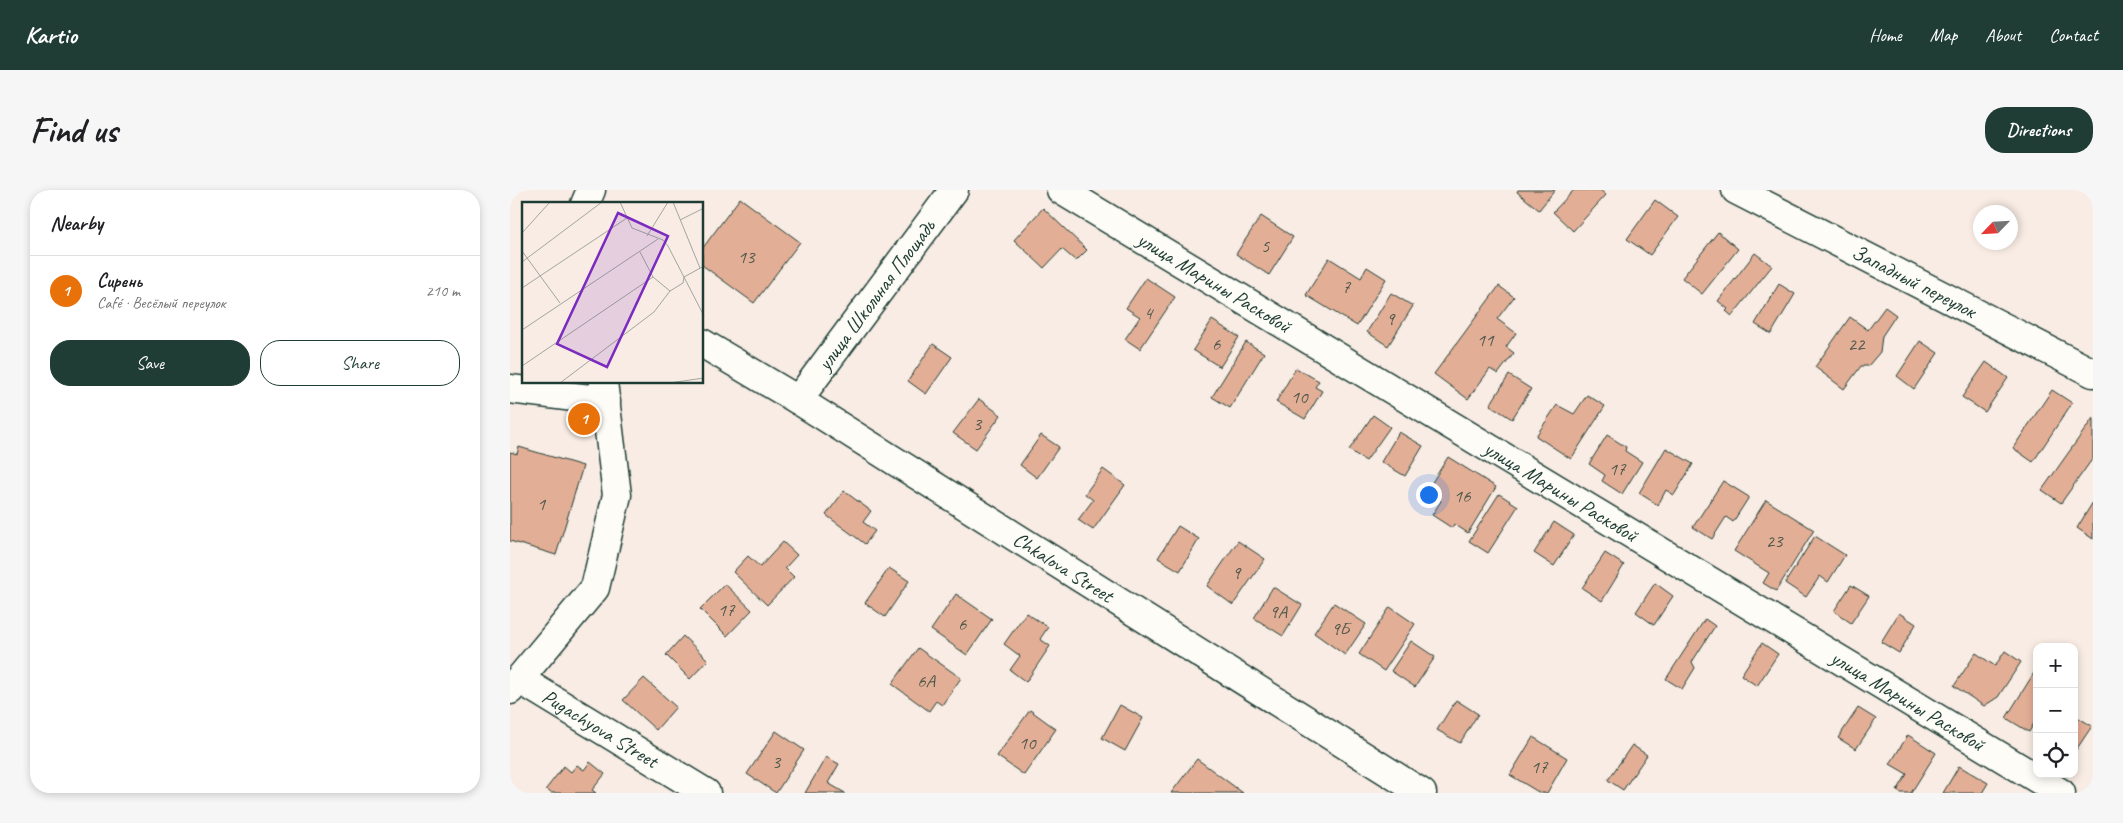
<!DOCTYPE html>
<meta charset="utf-8">
<style>
:root{--surface:#fff;--page:#f6f6f6;--text:#202124;--muted:#757577;--line:#e0e0e0;--accent:#1f3d34}
body{margin:0;font-family:Caveat,sans-serif;background:var(--page);color:var(--text)}
.controls{position:absolute;right:15px;bottom:15px;display:grid;overflow:hidden;border-radius:10px;box-shadow:0 2px 8px #0003}
.controls button{width:45px;height:45px;display:grid;place-items:center;padding:0;border:0;border-bottom:1px solid var(--line);background:var(--surface);color:var(--text);font:25px sans-serif}
.compass{position:absolute;left:1463px;top:15px;width:45px;height:45px;border-radius:50%;background:var(--surface);box-shadow:0 2px 8px #0003;rotate:245deg}
.you{position:absolute;left:918px;top:304px;width:18px;height:18px;margin:-12px;border:4px solid #fff;border-radius:50%;background:#1a73e8;box-shadow:0 0 0 8px #1a73e833}
.badge{display:grid;place-items:center;width:32px;height:32px;border-radius:50%;background:var(--accent);color:#fff;font-size:16px;font-weight:700}
.pin{position:absolute;translate:-50% -50%;border:2px solid #fff;box-shadow:0 1px 5px #0006}
.list{margin:0;padding:0;list-style:none}
h2{display:flex;justify-content:space-between;align-items:center;height:65px;margin:0;padding:0 20px;font-size:21px}
h2 small{font-size:16px;font-weight:400;color:var(--muted)}
.list li{display:grid;grid-template-columns:32px 1fr auto;gap:15px;align-items:center;box-sizing:border-box;height:70px;padding:0 20px;border-top:1px solid var(--line)}
.list b{display:block;font-size:19px;white-space:nowrap}
.list p{margin:0;font-size:16px;white-space:nowrap;color:var(--muted)}
.list em{font-size:16px;font-style:normal;color:var(--muted)}
.actions{display:flex;gap:10px;padding:15px 20px}
.actions a{flex:1;padding:11px 0;border:1px solid var(--accent);border-radius:20px;text-align:center;font-size:18px;color:var(--accent)}
.actions .main{background:var(--accent);color:#fff}
.icon{flex:none;width:28px;height:28px;fill:none;stroke:currentColor;stroke-width:2;stroke-linecap:round;stroke-linejoin:round}
.map{position:relative;flex:none;width:1583px;height:603px;overflow:hidden;border-radius:20px}
header{display:flex;align-items:center;gap:30px;box-sizing:border-box;height:70px;padding:0 25px;background:var(--accent);color:#fff}
header strong{font-size:24px}
nav{display:flex;gap:28px;margin-inline-start:auto;font-size:18px}
.intro{display:flex;align-items:center;justify-content:space-between;box-sizing:border-box;height:120px;padding:0 30px}
h1{margin:0;font-size:35px}
.button{padding:12px 22px;border-radius:20px;background:var(--accent);color:#fff;font-size:18px;font-weight:700}
main{display:flex;gap:30px;padding:0 30px}
aside{flex:1;background:var(--surface);border-radius:20px;box-shadow:0 2px 8px #0003}
.map>svg:first-child{display:block}
.building{fill:#e3ae96;stroke:#1f3d34}
.lines{fill:none;stroke-linecap:round;stroke-linejoin:round}
.minor-casing{stroke:#1f3d34;stroke-width:31}
.secondary-casing{stroke:#1f3d34;stroke-width:31}
.minor{stroke:#fdfcf7;stroke-width:28}
.secondary{stroke:#fdfcf7;stroke-width:28}
.labels{text-anchor:middle;dominant-baseline:central;stroke-width:4;stroke-linejoin:round;paint-order:stroke}
.number-label{font-size:19px;fill:#50594c}
.street-label{font-size:21px;fill:#1f3d34;stroke:#fdfcf7}
.inset-road{fill:none;stroke:#a1a69e;stroke-width:1}
.view{fill:#7b2cbf;fill-opacity:0.15;stroke:#7b2cbf;stroke-width:2.5}
.inset-edge{fill:none;stroke:#1f3d34;stroke-width:2.5}
</style>
<header>
<strong>Kartio</strong>
<nav><a>Home</a><a>Map</a><a>About</a><a>Contact</a></nav>
</header>
<div class="intro"><h1>Find us</h1><a class="button">Directions</a></div>
<main>
<aside>
<h2>Nearby<small></small></h2>
<ul class="list">
<li><span class="badge" style="background:#e8710a">1</span><div><b>Сирень</b><p>Café · Весёлый переулок</p></div><em>210 m</em></li>
</ul>
<div class="actions"><a class="main">Save</a><a>Share</a></div>
</aside>
<div class="map">
<svg width="1583" height="603" viewBox="0 0 1583 603">
<rect width="100%" height="100%" fill="#f8ece4"/>
<filter id="ink" filterUnits="userSpaceOnUse"><feTurbulence type="fractalNoise" baseFrequency=".02" numOctaves="2"/><feDisplacementMap in="SourceGraphic" scale="10" xChannelSelector="R" yChannelSelector="G"/><feConvolveMatrix kernelMatrix="1 2 1 2 8 2 1 2 1" color-interpolation-filters="sRGB"/></filter>
<g filter="url(#ink)">
<!-- building -->
<path class="building" d="M1008 0H1045L1029 20 1007 2Z
M1064 0H1090L1096 5 1063 41 1043 22Z
M230 8 290 52 244 113 192 75V59Z
M1145 10 1168 27 1140 65 1117 49Z
M533 18 577 60 566 71 552 59 534 78 504 50Z
M751 26 783 47 759 85 726 64Z
M1208 42 1228 59 1192 104 1172 88Z
M1245 63 1262 76 1222 126 1216 121 1218 119 1208 111Z
M819 68 851 88 857 77 876 89 847 136 796 105Z
M636 88 665 107 630 159 615 149 630 127 616 118Z
M1269 94 1285 104 1261 144 1245 134Z
M989 96 1004 107 987 129 1006 143 996 157 1004 163 988 184 980 179 958 209 924 184Z
M881 103 903 116 878 156 857 142Z
M1375 117 1386 125 1372 146 1370 162 1358 176H1351L1334 199 1305 177 1340 127 1358 140Z
M702 130 729 147 710 177 683 160Z
M1410 151 1428 163 1404 199 1387 186Z
M736 152 754 163 720 218 702 207Z
M423 154 442 167 416 204 398 191Z
M1476 172 1498 188 1475 222 1452 207Z
M786 178 809 191 805 197 812 201 795 229 766 212Z
M999 185 1021 199 1002 229 980 215Z
M1542 200 1562 213 1523 272 1503 258Z
M1077 205 1095 216 1061 269 1026 246 1047 215 1064 224Z
M469 209 491 225 466 259 443 243Z
M863 225 880 237 856 271 839 260Z
M1583 228V268L1551 313 1532 300Z
M889 242 913 256 895 286 871 272Z
M531 245 549 257 527 288 510 275Z
M1097 245 1116 257 1115 261 1132 272 1112 304 1092 291 1095 285 1079 274Z
M9 257 73 276 46 365 0 351V262L7 264Z
M1156 258 1183 274 1164 305 1156 300 1148 315 1129 303Z
M938 267 986 297 958 343 944 334 942 338 922 325 931 311 916 302Z
M593 279 615 295 583 340 568 330 583 310 575 304Z
M1213 291 1239 307 1223 332 1216 327 1202 349 1183 337Z
M334 301 361 321 353 332 365 341 355 354 316 325Z
M989 304 1008 316 978 363 959 351Z
M1256 310 1304 340 1266 401 1253 393 1259 383 1224 361Z
M1583 312V349L1567 338Z
M1044 332 1064 345 1044 376 1024 363Z
M668 336 689 349 670 381 648 368Z
M1305 346 1335 365 1318 392 1310 386 1296 407 1275 393Z
M728 351 755 369 723 415 697 396Z
M273 352 287 365 275 378 284 387 257 415 223 382 238 366 250 377Z
M1095 363 1114 375 1092 411 1072 398Z
M379 378 399 391 375 427 355 413Z
M1145 393 1163 406 1144 435 1126 422Z
M215 394 242 420 217 446 190 419Z
M1341 395 1359 406 1341 433 1324 421Z
M763 397 792 415 773 446 744 428Z
M446 404 482 429 457 465 421 440Z
M824 413 856 434 835 465 804 443Z
M880 417 905 434 874 481 849 464Z
M516 423 538 437 530 449 540 456 516 492 500 480 510 466 494 454Z
M1389 423 1406 434 1389 463 1371 452Z
M1195 429 1205 436 1182 472 1185 478 1172 499 1156 489Z
M173 446 198 470 180 489 156 465Z
M901 451 925 467 905 497 881 481Z
M1252 453 1268 464 1247 496 1231 485Z
M408 458 451 488 432 515 426 511 419 521 382 494Z
M1495 461 1511 472 1488 507 1474 516 1444 496 1466 463 1485 476Z
M1527 478V528L1519 542 1496 528Z
M134 488 166 517 146 540 113 510Z
M946 510 968 524 950 553 927 540Z
M610 515 633 528 615 561 592 548Z
M1348 518 1366 529 1346 559 1328 548Z
M520 520 546 539 514 585 487 566Z
M1564 525 1582 536 1564 563Z
M266 541 294 560 266 603 237 584Z
M1398 545 1426 563 1401 603H1391L1387 601 1397 584 1380 574Z
M1023 547 1057 568 1037 603H1030L1000 585Z
M1122 555 1137 565 1113 600 1098 590Z
M316 567 329 574 318 593 335 603H295Z
M687 569 733 603H661Z
M80 572 95 584 82 600 86 603H41L36 599 54 576 61 582 67 575 74 580Z
M1449 576 1478 593 1472 603H1433Z"/>
<g class="lines">
<!-- minor casing -->
<g class="minor-casing">
<g id="minor">
<path id="s1" d="M551 0 1551 603"/>
<path id="s2" d="M1226 0 1583 183"/>
<path id="s3" d="M192 153 288 210 912 603"/>
<path d="M0 199 96 211"/>
<path id="s4" d="M288 210 444 0"/>
<path id="s5" d="M9 489 196 603"/>
</g>
</g>
<!-- secondary casing -->
<g class="secondary-casing">
<path id="secondary" d="M75 14 81 0
M0 500 85 398 107 305 93 192"/>
</g>
<!-- minor -->
<use href="#minor" class="minor"/>
<!-- secondary -->
<use href="#secondary" class="secondary"/>
</g>
</g>
<g class="labels">
<!-- number labels -->
<g class="number-label">
<text x="755" y="56">5</text>
<text x="236" y="67">13</text>
<text x="836" y="97">7</text>
<text x="638" y="123">4</text>
<text x="880" y="129">9</text>
<text x="975" y="150">11</text>
<text x="706" y="154">6</text>
<text x="1346" y="154">22</text>
<text x="789" y="207">10</text>
<text x="467" y="234">3</text>
<text x="1107" y="279">17</text>
<text x="952" y="306">16</text>
<text x="31" y="314">1</text>
<text x="1264" y="351">23</text>
<text x="726" y="383">9</text>
<text x="216" y="420">17</text>
<text x="768" y="422">9А</text>
<text x="452" y="434">6</text>
<text x="830" y="439">9Б</text>
<text x="416" y="491">6А</text>
<text x="517" y="553">10</text>
<text x="266" y="572">3</text>
<text x="1029" y="577">17</text>
</g>
<!-- street labels -->
<g class="street-label">
<text stroke="none"><textPath href="#s2" startOffset="200">Западный переулок</textPath></text>
<text stroke="none"><textPath href="#s1" startOffset="179">улица Марины Расковой</textPath></text>
<text stroke="none"><textPath href="#s4" startOffset="131">улица Школьная Площадь</textPath></text>
<text stroke="none"><textPath href="#s1" startOffset="584">улица Марины Расковой</textPath></text>
<text stroke="none"><textPath href="#s3" startOffset="425">Chkalova Street</textPath></text>
<text stroke="none"><textPath href="#s1" startOffset="989">улица Марины Расковой</textPath></text>
<text stroke="none"><textPath href="#s5" startOffset="95">Pugachyova Street</textPath></text>
</g>
</g>
<!-- overview -->
<g transform="translate(12 12)">
<rect width="181" height="181" fill="#f8ece4"/>
<path class="inset-road" d="M98 0 110 26 141 38 146 44 182 114M151 0 178 66M158 18 182 6M0 31 28 0M125 34 146 0M0 49 38 101M118 50 131 75 148 89M0 60 80 0M0 86 105 16M0 128 136 37M0 164 131 75M38 181 132 110 148 89 161 81 162 75 182 64M147 181 182 176"/>
<path class="view" d="M96 11 146 34 85 165 35 142Z"/>
<rect width="181" height="181" class="inset-edge"/>
</g>
</svg>
<div class="controls">
<button>+</button>
<button>−</button>
<button><svg class="icon" aria-label="locate" viewBox="0 0 24 24"><circle cx="12" cy="12" r="6"/><path d="M12 2v4M12 18v4M2 12h4M18 12h4"/></svg></button>
</div>
<svg class="compass" viewBox="-18 -18 36 36"><path d="M0-13l5 13h-10z" fill="#e53935"/><path d="M0 13l5-13h-10z" fill="#757577"/></svg>
<div class="you"></div>
<div class="pin badge" style="left:74px;top:229px;background:#e8710a">1</div>
</div>
</main>
